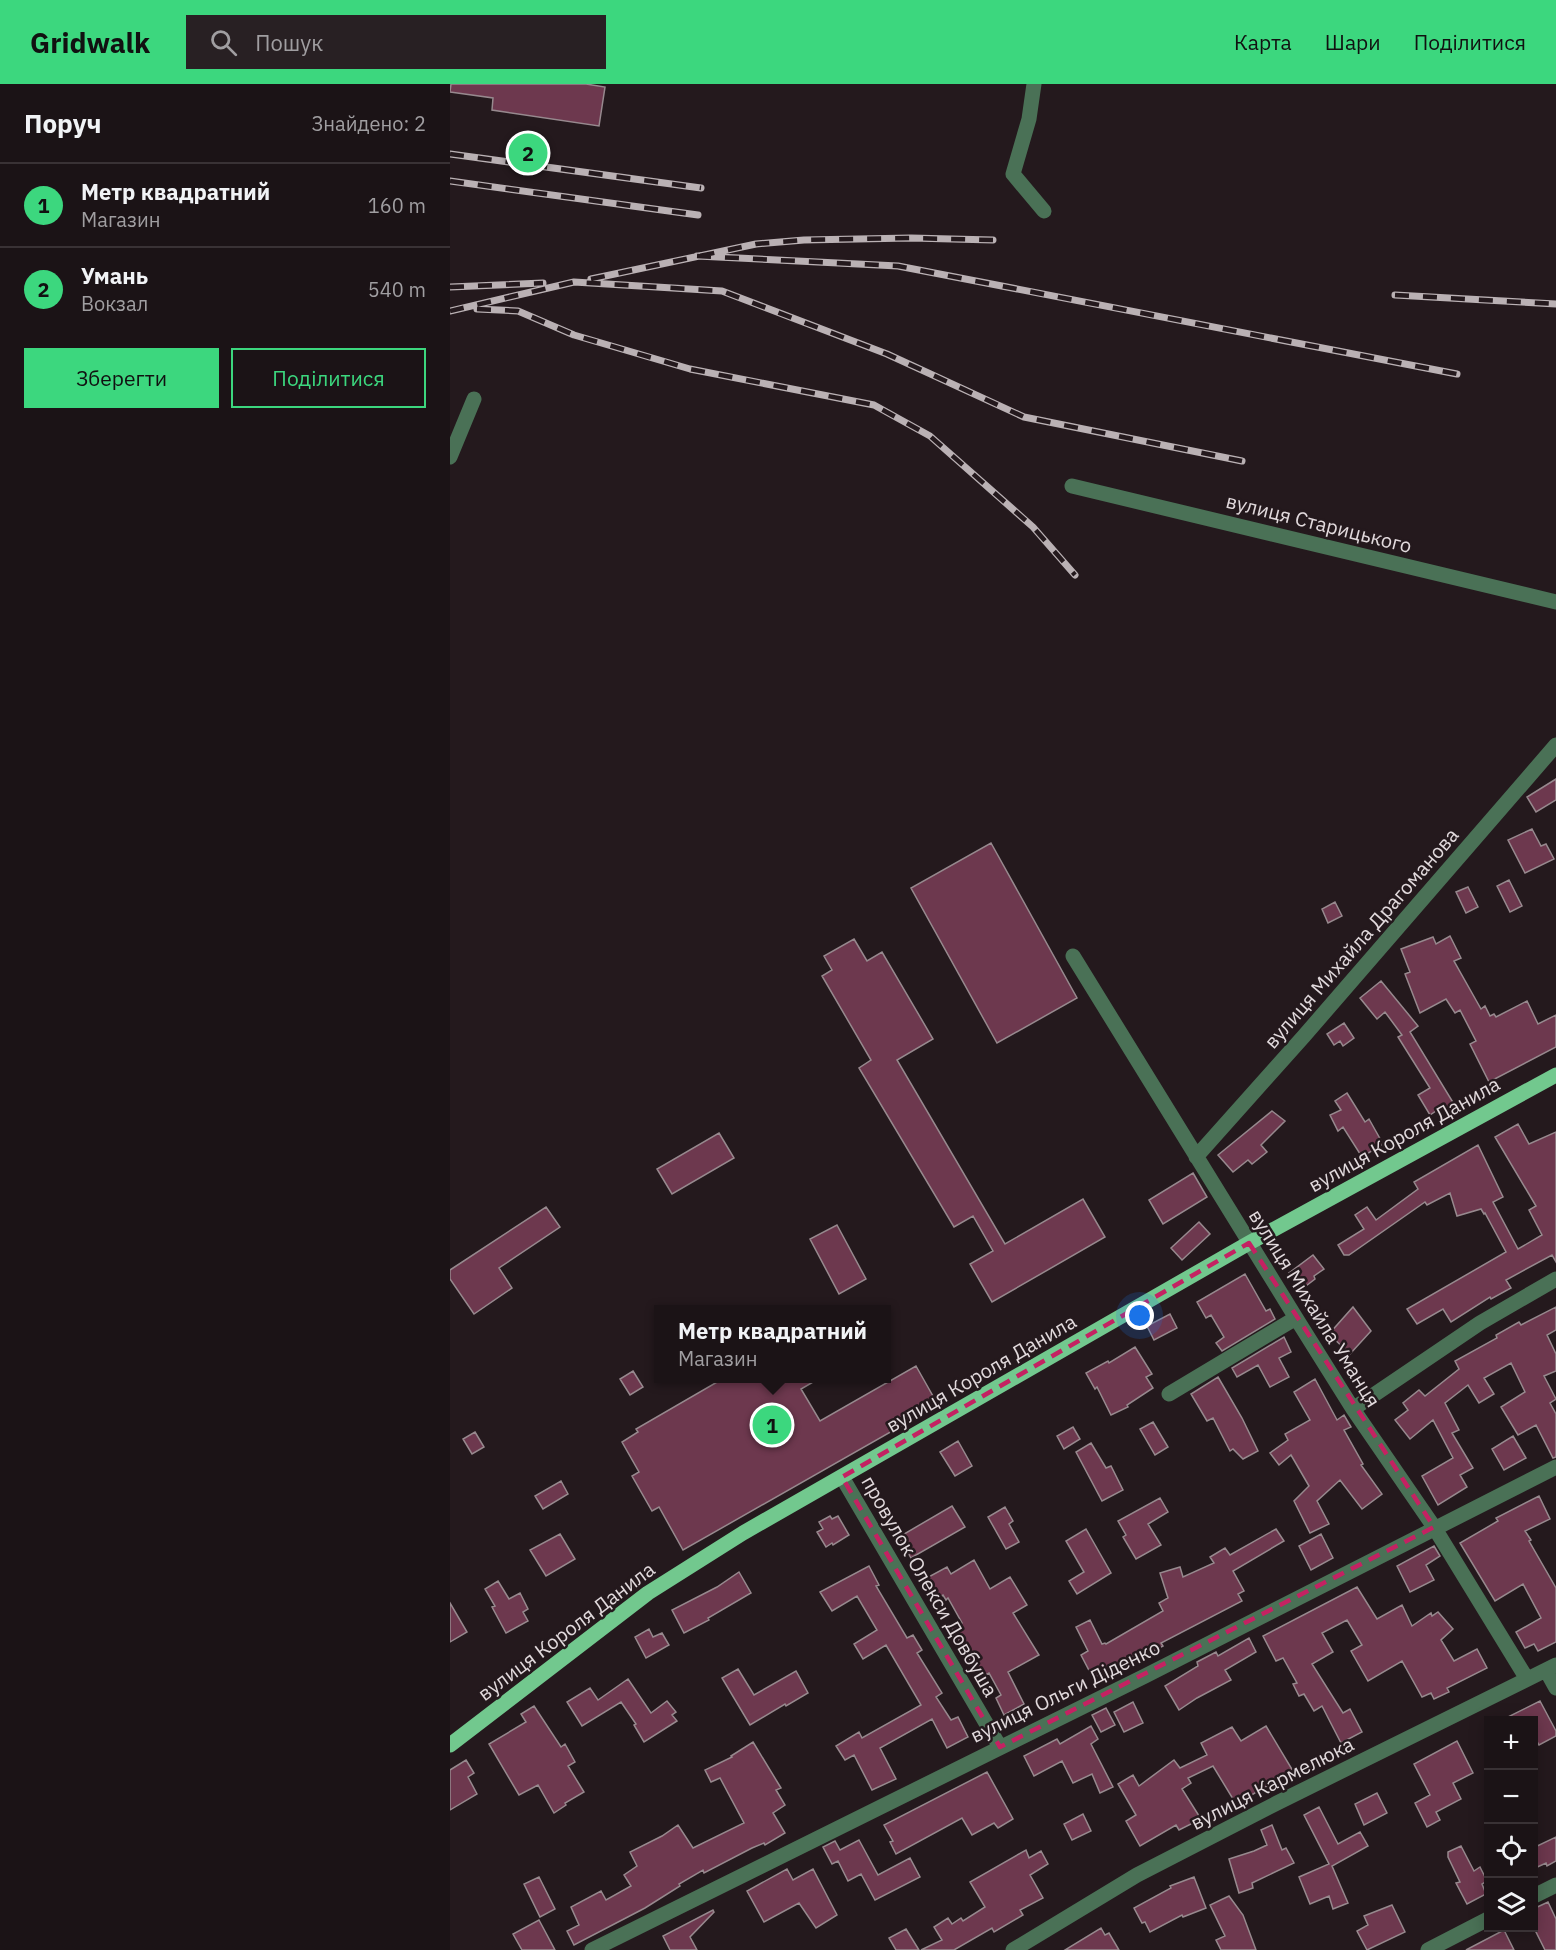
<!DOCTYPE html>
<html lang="uk">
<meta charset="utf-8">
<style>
:root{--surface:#1b1316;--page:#282023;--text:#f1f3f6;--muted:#a09ea1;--line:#393235;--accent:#3cd77e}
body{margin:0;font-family:"IBM Plex Sans",sans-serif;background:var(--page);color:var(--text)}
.controls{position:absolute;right:18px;bottom:18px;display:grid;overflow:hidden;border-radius:0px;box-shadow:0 3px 15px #0003}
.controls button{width:54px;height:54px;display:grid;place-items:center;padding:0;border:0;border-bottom:2px solid var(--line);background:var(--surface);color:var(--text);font:30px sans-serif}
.you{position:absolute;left:690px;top:1232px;width:21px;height:21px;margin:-15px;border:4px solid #fff;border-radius:50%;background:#1a73e8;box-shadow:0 0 0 9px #1a73e833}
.badge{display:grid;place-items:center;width:39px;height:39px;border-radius:50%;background:var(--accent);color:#111;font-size:20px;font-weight:700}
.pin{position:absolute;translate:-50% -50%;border:3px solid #fff;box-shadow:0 2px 6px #0006}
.popup{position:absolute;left:204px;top:1221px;width:237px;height:78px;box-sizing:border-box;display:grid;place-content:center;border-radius:0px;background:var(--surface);filter:drop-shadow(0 2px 4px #0005);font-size:20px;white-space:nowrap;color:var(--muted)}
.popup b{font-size:22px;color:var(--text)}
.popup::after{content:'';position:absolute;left:50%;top:100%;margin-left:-12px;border:12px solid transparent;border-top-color:var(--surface)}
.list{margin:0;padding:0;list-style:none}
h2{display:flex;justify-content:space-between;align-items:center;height:78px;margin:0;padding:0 24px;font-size:26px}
h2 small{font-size:20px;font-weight:400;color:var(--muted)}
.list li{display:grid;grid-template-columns:39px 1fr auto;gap:18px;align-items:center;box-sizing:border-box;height:84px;padding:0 24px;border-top:2px solid var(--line)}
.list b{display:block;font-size:22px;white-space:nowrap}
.list p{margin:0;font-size:20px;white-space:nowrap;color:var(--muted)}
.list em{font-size:20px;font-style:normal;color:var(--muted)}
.actions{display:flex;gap:12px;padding:18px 24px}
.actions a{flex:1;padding:14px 0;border:2px solid var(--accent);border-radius:0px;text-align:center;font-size:21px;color:var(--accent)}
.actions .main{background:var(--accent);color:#111}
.icon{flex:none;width:33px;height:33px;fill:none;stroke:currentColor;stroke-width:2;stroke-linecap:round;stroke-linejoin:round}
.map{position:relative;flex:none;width:1106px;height:1866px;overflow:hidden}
header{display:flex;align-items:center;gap:36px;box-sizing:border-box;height:84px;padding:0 30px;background:var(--accent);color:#111}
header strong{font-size:28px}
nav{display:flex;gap:33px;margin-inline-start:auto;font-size:21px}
.search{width:420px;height:54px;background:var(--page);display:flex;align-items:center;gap:15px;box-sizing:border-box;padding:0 21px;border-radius:0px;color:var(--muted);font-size:22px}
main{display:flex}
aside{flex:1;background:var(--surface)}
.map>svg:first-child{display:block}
.building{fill:#6d384e;stroke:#97898e;stroke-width:1.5}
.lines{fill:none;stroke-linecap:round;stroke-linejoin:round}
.minor{stroke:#4a7156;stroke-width:15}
.major{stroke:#72c88e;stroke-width:15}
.rail-casing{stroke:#bab1b4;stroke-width:7}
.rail{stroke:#24191d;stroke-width:4.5;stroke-dasharray:14;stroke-linecap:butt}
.marked{fill:none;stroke:#c42262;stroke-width:4.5;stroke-dasharray:12 8;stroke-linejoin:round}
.labels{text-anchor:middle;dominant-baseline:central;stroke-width:5;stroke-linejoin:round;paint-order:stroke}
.street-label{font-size:20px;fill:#e2dadd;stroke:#24191d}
</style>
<header>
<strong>Gridwalk</strong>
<div class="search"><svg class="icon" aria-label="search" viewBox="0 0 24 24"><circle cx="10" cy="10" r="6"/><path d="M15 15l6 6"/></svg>Пошук</div>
<nav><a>Карта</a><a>Шари</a><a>Поділитися</a></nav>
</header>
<main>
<aside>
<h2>Поруч<small>Знайдено: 2</small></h2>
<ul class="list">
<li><span class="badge">1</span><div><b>Метр квадратний</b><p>Магазин</p></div><em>160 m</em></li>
<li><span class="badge">2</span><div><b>Умань</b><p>Вокзал</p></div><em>540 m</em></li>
</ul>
<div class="actions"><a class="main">Зберегти</a><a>Поділитися</a></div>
</aside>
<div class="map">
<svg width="1106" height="1866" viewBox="0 0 1106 1866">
<rect width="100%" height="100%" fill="#24191d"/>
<!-- building -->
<path class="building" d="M1 0H136L155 3 149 42 42 26 43 14 0 8Z
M1106 695V716L1086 728 1077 713Z
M1082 745 1091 762 1096 760 1104 775 1075 789 1058 756Z
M541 759 627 914 547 959 461 804Z
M1059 796 1072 822 1060 828 1047 802Z
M1018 803 1028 823 1016 829 1006 808Z
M885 818 892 832 878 839 872 825Z
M1000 852 1011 874 1004 877 1031 925 1035 922 1040 932 1044 930 1046 933 1077 917 1088 940 1106 931V963L1039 998 1020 960 1026 957 1010 926 1005 929 996 915 970 929 955 890 960 888 951 865 983 853 986 860Z
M404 855 417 877 432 868 483 955 447 976 555 1160 633 1115 655 1153 542 1218 520 1180 543 1167 523 1132 504 1143 409 984 421 976 372 892 382 886 374 872Z
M931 897 968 942 960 948 1004 1020 994 1026 992 1023 980 1031 968 1011 980 1004 948 953 952 951 935 928 927 935 910 914Z
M894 939 904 954 893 962 890 957 884 961 877 950Z
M897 1009 915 1038 919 1035 933 1060 912 1073 893 1043 888 1047 880 1031 891 1026 885 1017Z
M822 1027 835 1037 811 1061 817 1068 802 1080 798 1076 783 1088 768 1071Z
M1068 1040 1079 1060 1106 1048V1178L1102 1171 1056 1196 1061 1204 1041 1215 1040 1213 1001 1238 993 1225 967 1240 957 1225 1056 1168 1035 1129 1034 1130 1031 1125 1007 1132 1000 1109 977 1121 975 1118 899 1171H894L888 1161 914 1145 905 1131 917 1123 926 1136 968 1105 964 1098 1028 1061 1053 1113 1043 1118 1068 1165 1092 1151 1079 1126 1086 1122 1045 1053Z
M269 1049 284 1074 222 1110 207 1085Z
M743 1089 757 1113 713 1140 699 1116Z
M96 1123 110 1143 49 1184 62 1204 24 1230 0 1195V1186Z
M749 1138 760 1150 732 1176 721 1164Z
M387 1141 416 1195 389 1210 360 1155Z
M863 1171 874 1185 864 1192 865 1195 852 1205 839 1189Z
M795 1190 816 1227 820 1225 825 1235 772 1267 766 1259 774 1253 761 1231 756 1234 747 1218Z
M903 1223 921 1247 900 1270 879 1250Z
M1106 1223V1246L1097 1251 1106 1270V1287L1094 1292 1106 1315 1100 1319 1106 1330V1373L1103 1374 1086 1341 1068 1351 1051 1323 1075 1308 1061 1279 1034 1294 1044 1310 1029 1319 1018 1301 995 1319 1009 1346 1002 1349 1023 1384 1010 1391 1017 1403 988 1421 972 1392 1003 1374 983 1336 960 1355 945 1336 958 1326 953 1319 969 1306 975 1312 1009 1285 1005 1277 1047 1254 1046 1251 1069 1238 1071 1241Z
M720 1230 727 1244 704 1256 697 1242Z
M834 1253 841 1268 829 1274 839 1293 820 1303 808 1281 787 1293 782 1284Z
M685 1263 702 1290 696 1293 703 1304 677 1321 678 1323 661 1331 647 1303 645 1305 636 1289 658 1277 659 1279Z
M466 1282 488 1321 233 1466 209 1423 202 1427 182 1392 189 1388 172 1358 188 1348 186 1345 274 1294H370L351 1305 370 1337Z
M183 1287 193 1303 180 1311 170 1295Z
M768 1293 792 1334 808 1367 793 1375 783 1365 780 1367 763 1334 757 1337 741 1310Z
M865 1295 887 1336 894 1331 901 1343 894 1346 913 1380 911 1381 932 1410 912 1425 890 1396 867 1417 879 1440 860 1449 844 1417 859 1402 841 1371 829 1381 820 1369 838 1356 835 1350 860 1336 844 1308Z
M703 1338 718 1363 705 1371 690 1345Z
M623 1343 630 1355 614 1365 607 1352Z
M25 1348 34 1363 22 1370 13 1355Z
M1063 1352 1076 1374 1054 1386 1042 1365Z
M508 1357 522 1382 505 1392 490 1368Z
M641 1359 656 1384 661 1382 673 1406 652 1417 626 1368Z
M111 1397 118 1410 93 1425 85 1412Z
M1089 1412 1100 1435 1075 1447 1081 1456 1079 1457 1106 1504V1558L1088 1567 1084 1560 1075 1564 1066 1548 1091 1534 1073 1500 1045 1517 1010 1459 1048 1437 1046 1434Z
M710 1414 718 1428 698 1440 711 1461 686 1475 673 1453 676 1451 668 1437Z
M502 1422 515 1443 461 1474 449 1453Z
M555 1423 563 1437 559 1440 569 1458 556 1465 538 1433Z
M380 1432 382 1435 388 1432 399 1451 383 1461 382 1459 376 1463 367 1448 373 1445 369 1438Z
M636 1445 661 1489 627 1510 619 1497 634 1488 616 1457Z
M826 1445 834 1457 783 1487 794 1507 788 1510 792 1517 711 1559 713 1562 689 1576 686 1571 643 1594 631 1571 638 1567 626 1543 640 1536 652 1560 655 1559 656 1560 713 1527 709 1519 718 1514 710 1489 730 1483 733 1493 764 1479 760 1473 775 1464 780 1471Z
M110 1450 125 1475 96 1492 80 1466Z
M871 1450 883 1474 861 1486 849 1462Z
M984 1462 990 1472 976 1481 984 1496 960 1508 947 1482Z
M524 1476 540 1505 560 1493 577 1521 563 1529 589 1571 558 1588 574 1620 554 1631 546 1614 551 1611 539 1589 530 1594 502 1544 512 1539 498 1514 496 1516 493 1511 485 1516 473 1496 497 1483 501 1490Z
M419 1482 429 1501 426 1502 457 1554 463 1551 472 1566 467 1569 492 1609 486 1613 501 1636 508 1633 518 1653 497 1664 482 1635 430 1664 446 1695 422 1706 404 1671 395 1676 386 1662 409 1648 412 1654 471 1621 436 1561 413 1575 404 1560 427 1546 407 1512 382 1527 370 1508Z
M289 1488 301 1509 258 1534 259 1536 234 1549 222 1526 267 1503Z
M48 1497 59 1515 70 1509 78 1525 73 1528 78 1537 56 1549 42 1523 45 1522 35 1505Z
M907 1503 927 1535 952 1521 962 1542 981 1529 982 1532 988 1528 1003 1545 991 1556 1004 1577 1027 1565 1037 1584 997 1604 999 1608 984 1615 981 1609 972 1613 952 1577 918 1597 901 1567 912 1561 897 1536 872 1549 883 1568 862 1580 893 1629 900 1625 912 1648 891 1659 872 1622 864 1627 854 1610 849 1612 843 1600 847 1599 833 1574 826 1577 813 1552Z
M0 1519 17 1548 0 1558Z
M199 1545 203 1553 212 1549 219 1561 196 1574 185 1553Z
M799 1554 806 1568 775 1586 781 1596 747 1614 729 1626 715 1602 748 1582 747 1578 766 1568 768 1572Z
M288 1585 304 1611 346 1587 358 1609 336 1622 335 1620 300 1641 272 1594Z
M178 1595 201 1629 217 1617 226 1628 222 1631 227 1637 194 1658 184 1641 186 1640 171 1618 132 1642 117 1618 140 1604 148 1616Z
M1090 1617 1106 1647V1652L1089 1661 1083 1651V1636H1052Z
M683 1618 693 1639 674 1648 664 1628Z
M84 1622 111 1663 115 1660 125 1678 118 1682 134 1708 115 1719 116 1721 104 1729 88 1701 69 1711 39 1660 76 1638 71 1630Z
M656 1624 665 1641 651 1648 642 1631Z
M641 1642 648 1655 641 1660 663 1703 650 1709 642 1690 623 1699 612 1677 584 1692 574 1672 607 1655 610 1660Z
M816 1642 843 1687 786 1720 763 1682 738 1694 741 1699 732 1705 751 1735 729 1746 726 1741 690 1762 676 1737 686 1731 668 1700 683 1691 689 1702 724 1676 730 1684 757 1671 751 1659 782 1643 791 1657Z
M1007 1657 1023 1689 1003 1699 1011 1715 986 1728 990 1736 977 1743 965 1719 980 1711 964 1680Z
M303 1658 331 1704 326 1706 335 1721 323 1729 335 1749 315 1761 314 1759 302 1764 254 1789 253 1786 229 1800 230 1802 195 1824 124 1861 117 1847 129 1841 121 1823 151 1807 156 1816 181 1802 174 1791 187 1782 180 1768 212 1752 228 1741 243 1764 294 1739 270 1694 261 1698 255 1686 282 1673 281 1672Z
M16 1676 24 1689 18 1693 27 1710 0 1726V1686Z
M537 1688 563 1735 548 1744 544 1739 522 1751 512 1734 446 1770 440 1758 443 1757 434 1741Z
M927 1709 937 1729 914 1741 905 1720Z
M869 1723 888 1760 910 1748 918 1762 882 1782 898 1819 883 1825 879 1812 860 1820 849 1793 879 1780 854 1731Z
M633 1730 641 1747 622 1756 614 1740Z
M822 1741 832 1766 836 1764 844 1779 802 1799 803 1804 789 1809 779 1775 804 1767 817 1761 811 1746Z
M1106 1753V1777L1097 1782 1096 1779 1083 1785V1764Z
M409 1756 428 1791 460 1774 470 1793 425 1816 411 1790 398 1797 388 1777 382 1780 373 1763 385 1757 390 1766Z
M1011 1762 1024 1787 1030 1783 1037 1797 1032 1800 1036 1810 1017 1820 1006 1799 1010 1798 998 1773V1768Z
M576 1766 579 1774 591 1767 598 1780 580 1791 593 1814 570 1826 573 1831 544 1848 542 1844 504 1866H471L492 1856 484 1843 498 1834 502 1840 511 1834 513 1837 535 1823 520 1798Z
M337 1785 343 1796 363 1785 387 1831 366 1844 349 1819 314 1838 297 1807Z
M89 1793 105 1825 90 1833 74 1800Z
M744 1793 756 1824 733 1833 732 1831 700 1848 695 1838 692 1839 684 1824 721 1804 720 1802Z
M779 1812 793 1831 806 1866H771L766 1856 775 1852 760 1821Z
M1098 1818 1106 1835V1866H1095L1083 1842V1825Z
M942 1821 955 1848 917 1866 907 1847 918 1841 914 1832Z
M263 1826 264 1828 240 1853 247 1866H220L213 1852Z
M89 1836 105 1866H72L63 1850Z
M651 1844 655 1851 659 1849 669 1866H615Z
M456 1845 469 1866H446L439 1854Z
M1054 1846 1064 1866H1016Z"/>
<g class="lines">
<!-- minor -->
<path class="minor" d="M584 0 579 35 563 90 594 127
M0 373 24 315
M622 402 1106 518
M623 872 846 1234 903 1325 984 1443 1077 1595
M746 1073 854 952 1106 661
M719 1310 846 1234
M903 1325 1030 1239 1106 1195
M392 1393 550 1663
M1096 1586 1106 1604
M1084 1812 1106 1801
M142 1866 695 1592 1106 1383
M563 1866 687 1791 827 1719 1106 1581
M978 1866 1038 1835"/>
<!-- major -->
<path class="major" d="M0 1661 198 1509 293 1449 799 1159 1106 991"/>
<!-- rail casing -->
<g class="rail-casing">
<path id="rail" d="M0 70 251 104
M0 97 248 131
M247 172 448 182 1007 290
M141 195 306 160 354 156 461 154 543 156
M0 203 93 199
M945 211 1106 220
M27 225 68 227 124 251 240 285 424 321 480 352 583 443 625 491
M0 227 124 198 272 207 437 270 574 333 792 377"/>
</g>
<!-- rail -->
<use href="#rail" class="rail"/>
</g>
<!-- marked area -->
<path class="marked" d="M799 1159 984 1443 550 1663 392 1393Z"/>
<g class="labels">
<!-- street labels -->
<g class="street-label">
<text transform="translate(869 439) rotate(14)">вулиця Старицького</text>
<text transform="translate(911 854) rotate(-49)">вулиця Михайла Драгоманова</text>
<text transform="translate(954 1050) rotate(-29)">вулиця Короля Данила</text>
<text transform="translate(865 1224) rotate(58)">вулиця Михайла Уманця</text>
<text transform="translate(531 1289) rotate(-30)">вулиця Короля Данила</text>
<text transform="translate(480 1502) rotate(60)">провулок Олекси Довбуша</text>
<text transform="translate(116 1547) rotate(-37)">вулиця Короля Данила</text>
<text transform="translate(615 1607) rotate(-26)">вулиця Ольги Діденко</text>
<text transform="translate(822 1699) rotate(-27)">вулиця Кармелюка</text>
</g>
</g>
</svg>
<div class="controls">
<button>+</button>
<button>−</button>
<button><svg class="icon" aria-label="locate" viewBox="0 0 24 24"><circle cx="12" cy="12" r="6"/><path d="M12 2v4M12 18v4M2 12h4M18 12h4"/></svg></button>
<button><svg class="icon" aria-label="layers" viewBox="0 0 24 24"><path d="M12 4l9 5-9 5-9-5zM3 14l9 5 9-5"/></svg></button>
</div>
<div class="you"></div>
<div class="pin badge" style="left:322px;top:1341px">1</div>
<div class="popup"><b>Метр квадратний</b>Магазин</div>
<div class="pin badge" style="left:78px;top:69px">2</div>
</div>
</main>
